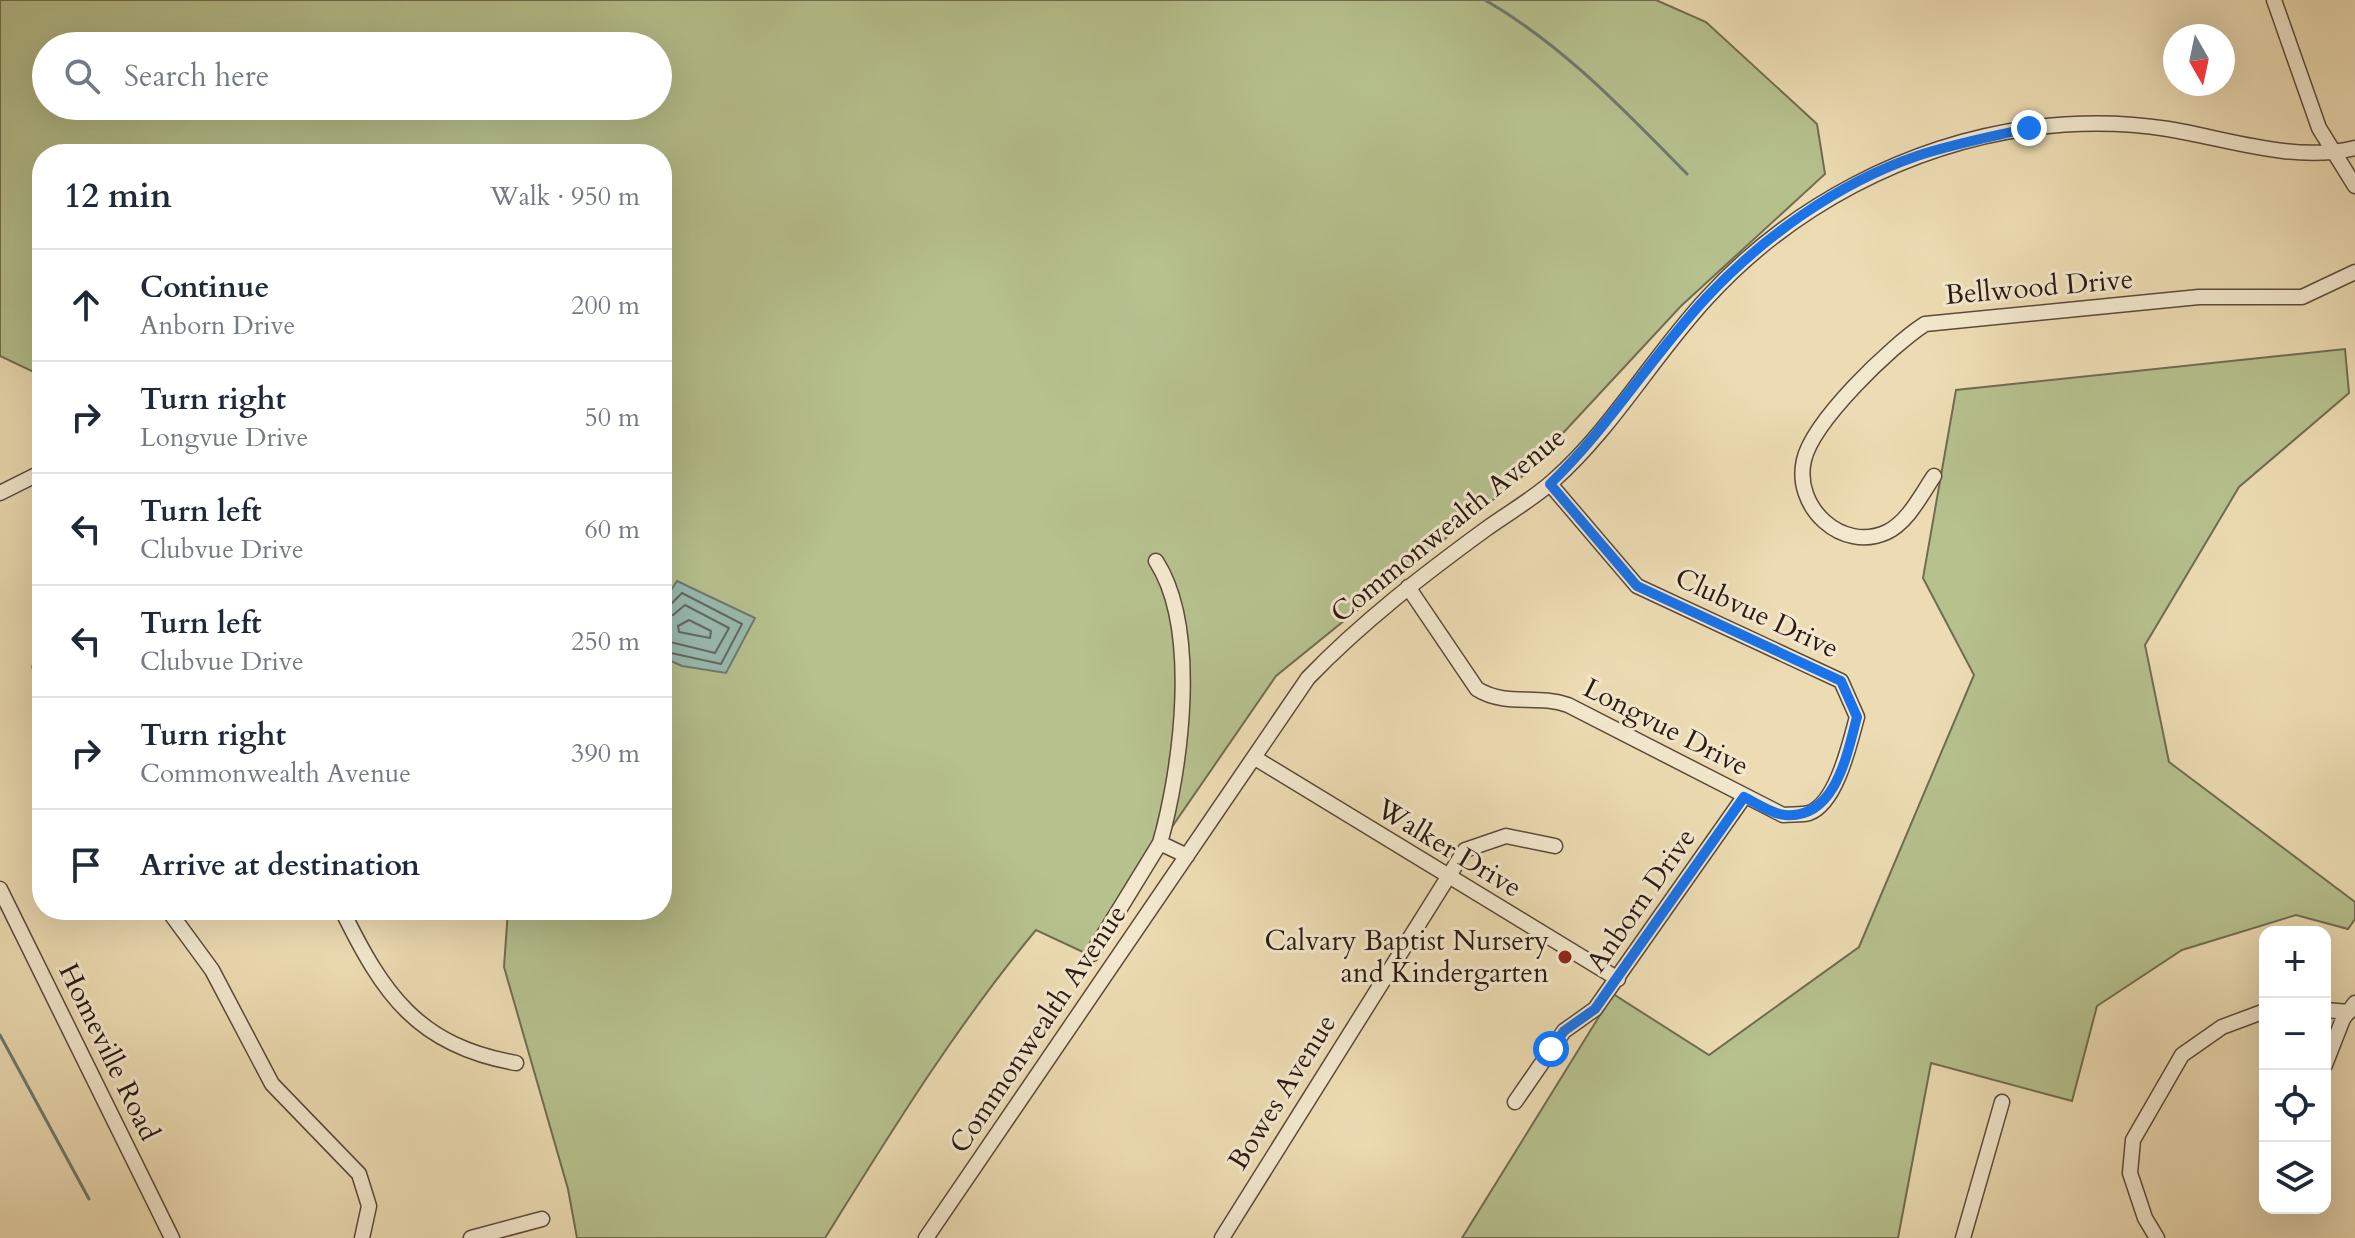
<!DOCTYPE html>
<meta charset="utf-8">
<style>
:root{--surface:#fff;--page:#f2f2f3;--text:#1f2937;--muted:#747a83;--line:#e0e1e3}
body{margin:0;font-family:Cardo,serif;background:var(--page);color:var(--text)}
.controls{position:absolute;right:24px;bottom:24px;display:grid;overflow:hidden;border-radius:16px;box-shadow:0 8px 32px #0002}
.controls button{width:72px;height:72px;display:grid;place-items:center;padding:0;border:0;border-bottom:2px solid var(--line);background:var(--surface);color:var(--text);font:40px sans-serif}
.compass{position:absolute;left:2163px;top:24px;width:72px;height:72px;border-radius:50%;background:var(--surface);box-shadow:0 8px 32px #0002;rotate:171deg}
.stop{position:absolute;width:24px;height:24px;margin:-18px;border:6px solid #1a73e8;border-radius:50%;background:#fff}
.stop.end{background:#1a73e8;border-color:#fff;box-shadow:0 2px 8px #0008}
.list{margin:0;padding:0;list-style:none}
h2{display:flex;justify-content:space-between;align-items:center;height:104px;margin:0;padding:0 32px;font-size:34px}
h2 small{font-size:26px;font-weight:400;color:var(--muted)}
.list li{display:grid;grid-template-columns:52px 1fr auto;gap:24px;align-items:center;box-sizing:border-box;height:112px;padding:0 32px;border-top:2px solid var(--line)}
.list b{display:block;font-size:30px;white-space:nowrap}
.list p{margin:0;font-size:26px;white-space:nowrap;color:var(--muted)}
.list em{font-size:26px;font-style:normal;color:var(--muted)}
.icon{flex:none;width:44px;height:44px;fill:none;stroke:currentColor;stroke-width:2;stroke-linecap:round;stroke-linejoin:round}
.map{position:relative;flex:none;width:2355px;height:1238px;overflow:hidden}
.search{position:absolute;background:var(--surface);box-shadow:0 8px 32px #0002;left:32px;top:32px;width:640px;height:88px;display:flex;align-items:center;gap:20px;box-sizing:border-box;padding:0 28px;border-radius:44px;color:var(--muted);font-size:30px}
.panel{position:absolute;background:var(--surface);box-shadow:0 8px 32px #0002;left:32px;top:144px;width:640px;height:776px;border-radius:32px}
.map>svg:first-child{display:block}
.green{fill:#b6c18e;stroke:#706d50;stroke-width:2;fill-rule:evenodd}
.water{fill:#99bbb1;stroke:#6d7a71;stroke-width:2}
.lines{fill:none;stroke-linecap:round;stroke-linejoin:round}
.shore{stroke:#626a61;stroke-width:2}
.stream{stroke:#6d7a71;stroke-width:3}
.minor-casing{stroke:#5c4a3a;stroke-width:17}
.minor{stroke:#f3e8ce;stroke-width:14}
.route{stroke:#1a73e8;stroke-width:10}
.poi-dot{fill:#8f2418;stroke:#f3e8ce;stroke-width:3}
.labels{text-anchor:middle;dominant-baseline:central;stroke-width:6;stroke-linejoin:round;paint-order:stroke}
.street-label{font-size:28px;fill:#2b1911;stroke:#f3e8ce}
.poi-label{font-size:28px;fill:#2b1911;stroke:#f3e8ce;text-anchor:end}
</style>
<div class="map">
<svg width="2355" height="1238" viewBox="0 0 2355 1238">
<rect width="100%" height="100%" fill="#eddcb3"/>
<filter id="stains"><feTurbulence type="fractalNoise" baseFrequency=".0025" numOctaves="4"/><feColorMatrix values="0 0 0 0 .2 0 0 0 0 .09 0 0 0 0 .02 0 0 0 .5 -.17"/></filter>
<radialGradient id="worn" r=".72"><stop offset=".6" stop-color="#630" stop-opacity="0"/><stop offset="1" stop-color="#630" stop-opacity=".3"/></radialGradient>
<!-- green -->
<path class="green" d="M0 0H1656L1706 22 1817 124 1825 174 1681 306 1525 474 1276 676 1085 953 1036 930C956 1026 891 1132 825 1238H577L568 1189 504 967 508 910H662V154H42V376L0 356ZM46 46H658V106H46Z
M2345 349 2349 393 2239 487 2145 645 2169 762 2355 902V919L2348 929 2296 915 2182 950 2097 1006 2072 1101 1931 1063 1898 1238H1462L1613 994 1709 1055 1859 947 1974 675 1923 578 1956 390Z"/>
<!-- water -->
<path class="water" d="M677 581 755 618 726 673 682 666 662 657V604Z"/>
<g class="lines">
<!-- shore -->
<path class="shore" d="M662 607 670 605 682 593 742 624 721 664 662 651
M662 617 673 615 685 605 729 628 715 653 662 640
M689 620 711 631 710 638 679 632 678 626Z"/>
<!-- stream -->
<path class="stream" d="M1485 0C1563 45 1624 110 1687 174
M0 1035 89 1199"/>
<!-- minor casing -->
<g class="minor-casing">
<path id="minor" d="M2274 0 2319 128 2355 186
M1934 476C1921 495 1908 522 1887 532 1842 553 1793 507 1804 460 1813 421 1891 346 1925 324L2199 297H2302L2355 272
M0 493 42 472
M1156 561C1200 629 1181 769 1160 843L1187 856
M1408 587 1477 689C1506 707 1537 694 1568 705L1783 815C1791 814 1802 815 1809 813 1837 803 1850 742 1857 717L1841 681 1637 586 1550 484
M40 667 42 669
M1255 758 1618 979
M0 889 172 1238
M168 910 212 970 272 1084 359 1174 369 1206 362 1238
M342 910C383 994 418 1046 516 1063
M1092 954 1160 843
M2325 1010 2349 1012
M2325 1065 2343 1019 2355 1003
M1515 1102 1564 1031 1595 1009 1744 797
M471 1238 542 1219
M926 1238 1308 678C1362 622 1423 575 1486 529 1508 513 1533 499 1553 481 1613 428 1653 356 1707 298 1790 207 1907 145 2030 128 2075 122 2124 122 2168 129 2228 139 2295 163 2355 148
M1222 1238 1465 850 1506 836 1555 846
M1963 1238 2002 1102
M2157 1238 2145 1218 2130 1173 2133 1140 2182 1055 2222 1027 2265 1011"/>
</g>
<!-- minor -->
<use href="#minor" class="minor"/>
</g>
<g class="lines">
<!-- route -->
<path class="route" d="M1551 1049 1564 1031 1595 1009 1744 797C1756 803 1772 814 1785 815 1836 819 1847 754 1857 717L1841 681 1637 586 1550 484C1609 427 1651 357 1706 298 1763 237 1838 183 1917 156 1953 144 1991 137 2029 128"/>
</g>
<!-- markers -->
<circle class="poi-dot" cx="1565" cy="957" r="8"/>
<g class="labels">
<!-- street labels -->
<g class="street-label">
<text transform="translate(2039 287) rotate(-5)">Bellwood Drive</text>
<text transform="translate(1448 525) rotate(-39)">Commonwealth Avenue</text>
<text transform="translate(1757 613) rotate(25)">Clubvue Drive</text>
<text transform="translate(1666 727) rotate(27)">Longvue Drive</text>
<text transform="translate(1449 848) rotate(31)">Walker Drive</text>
<text transform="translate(1641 900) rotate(-55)">Anborn Drive</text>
<text transform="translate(1038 1029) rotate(-56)">Commonwealth Avenue</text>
<text transform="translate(109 1052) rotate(64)">Homeville Road</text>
<text transform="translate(1282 1092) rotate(-58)">Bowes Avenue</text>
</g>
<!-- poi labels -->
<g class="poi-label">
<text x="1549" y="941">Calvary Baptist Nursery<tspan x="1549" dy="32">and Kindergarten</tspan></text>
</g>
</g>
<rect width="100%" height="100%" filter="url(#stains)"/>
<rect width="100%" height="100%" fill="url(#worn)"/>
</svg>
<div class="controls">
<button>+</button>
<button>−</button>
<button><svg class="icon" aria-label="locate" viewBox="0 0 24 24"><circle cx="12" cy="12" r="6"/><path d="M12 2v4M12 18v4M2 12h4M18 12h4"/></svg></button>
<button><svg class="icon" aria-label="layers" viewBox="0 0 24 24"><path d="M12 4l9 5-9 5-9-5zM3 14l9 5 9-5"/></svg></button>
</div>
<svg class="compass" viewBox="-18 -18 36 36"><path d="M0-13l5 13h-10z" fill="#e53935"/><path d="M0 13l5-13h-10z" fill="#747a83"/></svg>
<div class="stop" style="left:1551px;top:1049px"></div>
<div class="stop end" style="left:2029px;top:128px"></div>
<div class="search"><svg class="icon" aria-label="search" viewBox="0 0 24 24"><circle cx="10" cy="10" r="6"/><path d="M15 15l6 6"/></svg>Search here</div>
<section class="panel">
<h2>12 min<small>Walk · 950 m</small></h2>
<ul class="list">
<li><svg class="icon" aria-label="ahead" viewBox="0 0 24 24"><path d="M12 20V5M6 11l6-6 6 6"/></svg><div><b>Continue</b><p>Anborn Drive</p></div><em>200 m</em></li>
<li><svg class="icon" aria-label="right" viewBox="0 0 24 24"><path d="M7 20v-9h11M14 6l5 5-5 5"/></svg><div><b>Turn right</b><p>Longvue Drive</p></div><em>50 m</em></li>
<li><svg class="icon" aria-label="left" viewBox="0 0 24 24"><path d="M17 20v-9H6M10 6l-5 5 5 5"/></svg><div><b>Turn left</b><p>Clubvue Drive</p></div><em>60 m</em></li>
<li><svg class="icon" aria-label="left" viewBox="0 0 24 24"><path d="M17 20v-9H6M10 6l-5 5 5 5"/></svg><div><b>Turn left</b><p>Clubvue Drive</p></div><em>250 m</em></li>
<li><svg class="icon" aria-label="right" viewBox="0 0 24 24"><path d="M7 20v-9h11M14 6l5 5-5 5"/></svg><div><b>Turn right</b><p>Commonwealth Avenue</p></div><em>390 m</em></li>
<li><svg class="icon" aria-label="arrive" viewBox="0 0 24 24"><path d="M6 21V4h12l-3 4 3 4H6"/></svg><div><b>Arrive at destination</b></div></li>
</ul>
</section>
</div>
